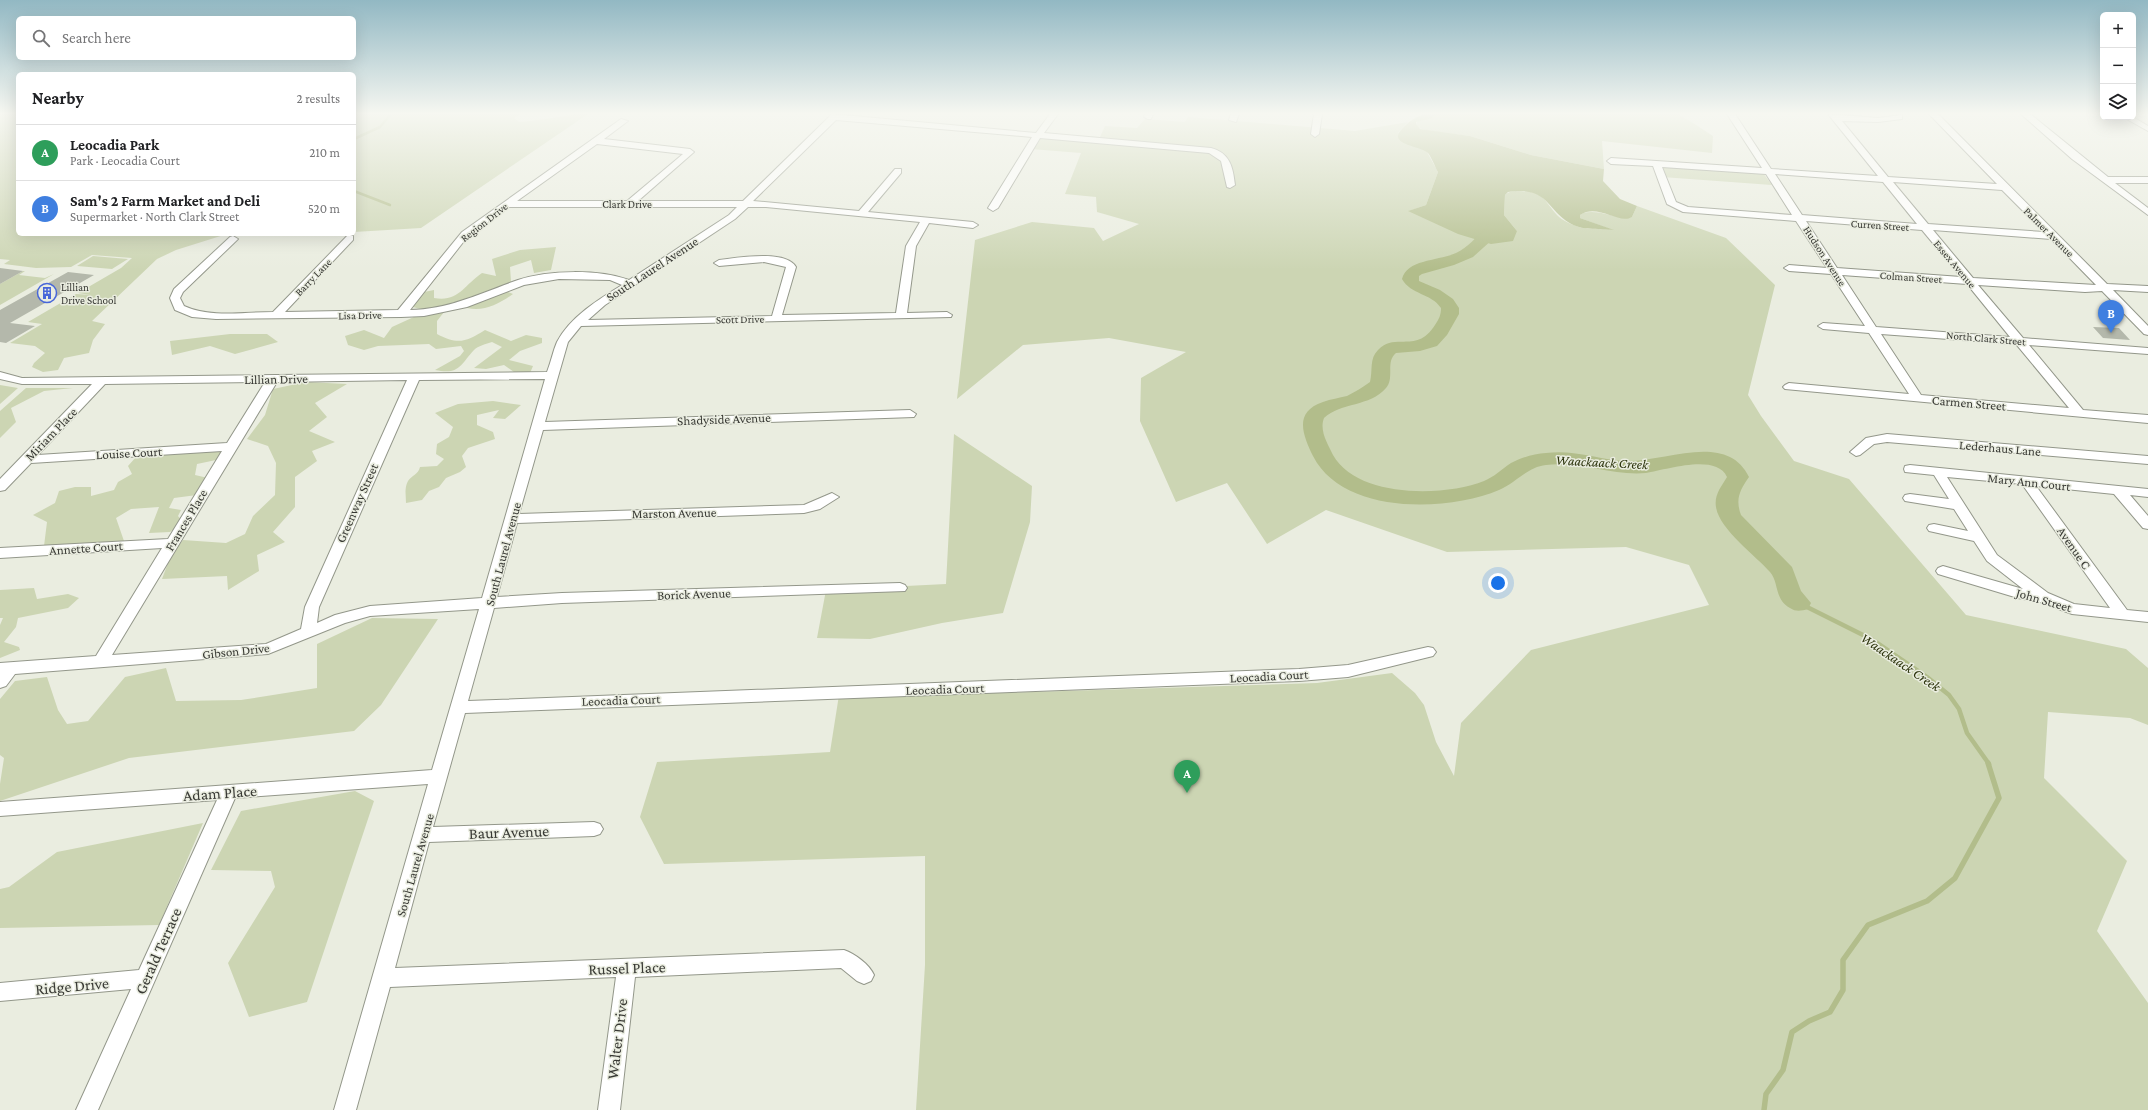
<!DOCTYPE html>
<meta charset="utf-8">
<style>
:root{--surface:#fff;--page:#f6f6f6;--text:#202124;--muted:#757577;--line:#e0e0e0;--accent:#4766d9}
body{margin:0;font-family:"Crimson Pro",serif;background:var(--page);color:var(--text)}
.controls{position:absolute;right:12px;top:12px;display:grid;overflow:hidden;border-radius:6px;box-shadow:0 4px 16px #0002}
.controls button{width:36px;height:36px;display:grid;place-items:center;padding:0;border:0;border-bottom:1px solid var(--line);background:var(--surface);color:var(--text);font:20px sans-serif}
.you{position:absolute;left:1498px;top:583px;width:14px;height:14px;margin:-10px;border:3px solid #fff;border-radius:50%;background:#1a73e8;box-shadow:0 0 0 6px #1a73e833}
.badge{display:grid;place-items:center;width:26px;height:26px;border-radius:50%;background:var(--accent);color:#fff;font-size:13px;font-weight:700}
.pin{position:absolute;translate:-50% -33px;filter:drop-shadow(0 1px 2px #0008)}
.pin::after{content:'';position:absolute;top:21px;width:14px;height:12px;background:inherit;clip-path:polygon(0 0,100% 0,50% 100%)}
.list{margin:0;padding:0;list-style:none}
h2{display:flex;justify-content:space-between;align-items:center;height:52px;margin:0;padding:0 16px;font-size:17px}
h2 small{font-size:13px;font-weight:400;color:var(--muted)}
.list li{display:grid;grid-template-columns:26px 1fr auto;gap:12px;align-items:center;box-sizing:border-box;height:56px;padding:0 16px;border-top:1px solid var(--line)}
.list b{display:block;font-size:15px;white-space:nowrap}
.list p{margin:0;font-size:13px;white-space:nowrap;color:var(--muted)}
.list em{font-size:13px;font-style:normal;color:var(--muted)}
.icon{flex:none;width:22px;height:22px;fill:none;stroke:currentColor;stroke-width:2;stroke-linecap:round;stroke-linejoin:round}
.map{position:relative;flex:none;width:2148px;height:1110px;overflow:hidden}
.search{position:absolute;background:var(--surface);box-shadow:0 4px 16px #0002;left:16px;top:16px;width:340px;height:44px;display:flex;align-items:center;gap:10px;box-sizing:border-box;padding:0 14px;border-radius:6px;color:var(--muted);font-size:15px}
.panel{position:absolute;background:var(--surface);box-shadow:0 4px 16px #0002;left:16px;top:72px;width:340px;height:164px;border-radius:6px}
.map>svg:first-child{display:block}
.green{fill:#ccd5b3}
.water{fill:#b2bd8b}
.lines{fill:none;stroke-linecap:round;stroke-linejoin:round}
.stream-far2{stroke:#b2bd8b;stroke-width:2.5}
.stream-far1{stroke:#b2bd8b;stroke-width:4.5}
.stream{stroke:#b2bd8b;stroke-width:5.5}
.river{fill:#b2bd8b;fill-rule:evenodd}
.building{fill:#b4b8ab}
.minor-casing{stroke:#93978a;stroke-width:2}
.minor{fill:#fff;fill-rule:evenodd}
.labels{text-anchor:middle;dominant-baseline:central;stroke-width:3;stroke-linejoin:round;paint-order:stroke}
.far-street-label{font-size:11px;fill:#383934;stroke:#eaede0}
.far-poi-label{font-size:11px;fill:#383934;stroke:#eaede0;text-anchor:start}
.street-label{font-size:13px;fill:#383934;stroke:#eaede0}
.water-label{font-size:14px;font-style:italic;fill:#2c340c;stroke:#eaede0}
.near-street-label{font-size:16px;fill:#383934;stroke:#eaede0}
</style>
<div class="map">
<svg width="2148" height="1110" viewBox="0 0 2148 1110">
<rect width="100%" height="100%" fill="#eaede0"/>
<!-- green -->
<path class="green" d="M0 114H18V234H227L176 250 157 259 92 321 105 324 93 340 89 353 64 358 58 370 43 372 32 367 34 363 45 353 35 346 10 343 42 324 28 322 76 294 91 295 78 293 121 268 132 258 92 255 71 267 36 268 4 264 10 260 0 259Z
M354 114H521L514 118 519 122C543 121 565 114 588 114L421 228 354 232Z
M1436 114H1677L1690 121 1713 136 1712 153 1602 141 1604 169 1531 155 1470 136 1429 131 1418 128 1416 124 1418 121Z
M1188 117 1355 131 1408 122 1398 133 1427 152 1438 172 1426 205 1409 211 1517 231 1504 215 1505 195C1509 191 1514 191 1520 191 1544 192 1543 199 1557 215 1561 220 1573 225 1579 227 1585 229 1603 229 1610 229L1580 218V215L1583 213C1601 209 1616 220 1632 217L1637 206 1726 238 1775 285 1748 395 1761 416 1794 461 1849 479 1966 615 2126 649 2148 668V725L2130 718 2048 712 2044 778 2127 861 2097 931 2148 1003V1110H916L925 965V856L664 864 640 817 657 762 830 752 839 695H932L1317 683 1392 673 1415 693 1424 705 1436 742 1454 776 1461 723 1531 650 1709 605 1689 565 1626 547 1447 552 1326 510 1267 544 1227 483 1176 502 1140 421 1141 378 1186 352 1109 338 1023 345 957 399 975 240 1032 222 1094 228 1103 241 1139 224 1097 212 1096 197 1065 194 1081 153 1031 149 1042 133 1100 137 1105 126 1137 128 1145 119 1185 122Z
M1656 165 1763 173 1772 185 1662 177Z
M556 247 551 270 534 273 531 260 510 267 511 282 503 290 513 294C499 304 484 312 467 308L468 301 448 307 437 321V334C458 345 466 342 485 330L511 341 526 335 542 338V343L520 351 509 360 533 366 530 373 514 372 504 365 486 369 474 368 502 347 492 342C486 344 478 346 474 350 460 365 460 375 435 370L460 356 464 351 461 346 436 349 429 344 378 346 364 350 348 345 345 336 364 330 384 338 392 327 427 311 413 307V301L424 292 434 290V298C459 302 463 286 482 273L496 276 492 259 520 250Z
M93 256 128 259 112 269 77 266Z
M23 271H25L19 275 45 278 54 274 0 305V284Z
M230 334H267L278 342 235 354 210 346 172 355 170 341Z
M306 382 347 384 315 403 327 417 309 431 335 442 312 451 317 461 295 477V507L273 532 285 542 257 555 259 571 228 590 227 576 162 579 171 555 183 540 226 543 245 534 253 516 275 495 276 463 268 446 247 439 265 415 273 389Z
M0 385 18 388 0 404Z
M26 388H73L44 391 11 408 16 422 0 438V411Z
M493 401 521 405 505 419 493 418 499 410 477 415V425L493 432 495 439 468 448 462 456 466 467 460 472 446 478 439 487 429 491 422 500 406 503C406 496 404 488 408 481 412 475 418 475 420 467L437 466 444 459 436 454 437 444 449 437 453 427 435 413 458 404Z
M954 434 1032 486 1030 522 1003 613 942 623 870 639 817 638 826 590 946 584Z
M178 451H225L216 460 197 464 195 475 208 478 197 495 174 498 169 508 181 510 178 516 183 522 170 532 149 533 159 507 131 509 116 518 124 541 79 548 44 546 47 522 33 515 55 503 59 491 75 487H91V496L114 490 118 482 132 474 128 466 136 457Z
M34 588 37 599 68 594 79 598 68 608 18 618 16 627 4 642 19 647 20 650 0 658V625L3 618H0V590Z
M372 618 438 619 381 705 354 731 129 758 0 801V784L4 758 0 755V699L15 681 47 677 58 710 67 724 88 721 125 677 166 668 176 701 241 700 317 688V644Z
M355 791 374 801 307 1002 249 1017 228 963 275 887 271 871 211 870 241 811Z
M203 823 159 925 0 928V889L9 887 57 852Z"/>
<!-- water -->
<path class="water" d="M1424 114H1436L1432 118 1416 122V124L1420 129 1470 136 1531 155 1604 169 1603 181 1620 199 1637 206 1632 217C1619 225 1598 203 1580 215V218L1614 230C1606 229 1584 229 1579 227 1546 216 1553 185 1508 192L1505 195 1504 215 1517 231 1513 241 1491 244 1458 234 1408 211 1426 205 1438 172C1435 167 1432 158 1428 153 1421 146 1388 145 1401 130 1408 122 1414 118 1424 114Z"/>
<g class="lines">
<!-- stream-far2 -->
<path class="stream-far2" d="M354 139 380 127 391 114
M354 191 390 205"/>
<!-- stream-far1 -->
<path class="stream-far1" d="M1799 603 1873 640 1927 677 1949 695 1959 709 1967 733 1989 764"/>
<!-- stream -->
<path class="stream" d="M1764 1110 1766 1094 1783 1070 1792 1032 1809 1021 1830 1012 1843 990V960L1868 925 1927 901 1955 878 1999 798 1988 763"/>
<!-- river -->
<path class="river" d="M1496 212 1501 214 1504 217 1503 230 1473 257 1454 265 1422 274 1419 276V281L1440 290 1453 299 1459 308V314L1447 335 1437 346 1420 351 1396 353C1385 362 1395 378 1386 388 1370 407 1341 402 1324 418 1319 431 1328 444 1333 455 1357 498 1444 497 1484 481 1494 477 1502 469 1511 463 1522 457 1534 454 1546 453 1573 449 1600 460 1627 461 1665 462 1727 431 1749 477 1740 490 1735 499 1741 515L1792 567 1801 591 1811 603 1808 609C1801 611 1796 612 1790 608 1774 599 1779 582 1770 572 1756 556 1719 529 1716 507 1714 495 1721 487 1727 477 1716 453 1666 470 1646 473 1612 476 1580 461 1546 465 1527 467 1516 483 1499 490 1447 512 1343 515 1313 456 1303 435 1293 412 1323 402 1331 399 1339 398 1347 396 1355 392 1363 387 1370 382 1373 370 1369 359 1378 350 1395 331 1416 355 1435 325 1439 319 1441 315 1441 308 1431 293 1411 295 1402 279 1407 259 1439 261 1456 253 1468 248 1476 236 1487 228L1491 214Z"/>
</g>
<!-- building -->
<path class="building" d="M0 268 23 271 0 284Z
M68 272 94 275 10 323 35 326 6 343 0 342V310Z
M2093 327 2119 328 2130 340 2103 338Z"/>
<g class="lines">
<!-- minor casing -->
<g class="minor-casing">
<path id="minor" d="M832 114 1036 133 1050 114H1058L1044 133 1211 148C1230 153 1233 167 1235 185L1230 188 1227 187 1221 161 1209 153 1040 138 998 208 993 211 988 208 1032 137 836 120 753 201 859 211 895 169H901V173L868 212 973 222 978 225 973 228 929 223 916 246 907 313 947 312 952 315 951 317 581 326 568 342 545 422 910 410 916 414 914 417 543 430 519 514 804 505 832 493 839 497 820 509 804 513 517 523 497 597 562 593 900 583 905 585 907 588 905 591 562 603 494 608 468 701 1299 669 1348 665 1428 647 1433 648 1436 652 1433 656 1348 677 1299 681 465 713 433 827 594 822 600 824 603 829 600 834 594 836 429 842 395 968 844 950C855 954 869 964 874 975L871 981 864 984 857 981 841 968 635 977 620 1110H598L616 977 390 987 356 1110H334L428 784 235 798 98 1110H76L131 989 0 1001V983L139 970 217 800 0 816V802L432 770 479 609 370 616 345 623 268 654 15 674 6 686 0 688V663L96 656 162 548 0 558V548L168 539 222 451 31 463 5 490 0 491V479L92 384H22L0 379V372L22 378 547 372C551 362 553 351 557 342 570 317 599 299 622 285L610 280 559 279 524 285 467 307 424 316 401 317 216 319 192 317 175 310 170 298 174 289 230 237 233 236 238 239 236 241 183 292 180 298 184 306C210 318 245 312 273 312L347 236H353V240L285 312 398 310 462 232 621 119 628 121 604 139 690 149 694 152 638 201H743ZM597 144 683 154 627 201H517ZM509 207H737L729 215 629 280C599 269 548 270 518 280 481 293 450 309 410 310L468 236ZM748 207H766L920 222 906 246 896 313 782 315 796 267C786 249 736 258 719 260L714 263 719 266 764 262 786 267 772 316 588 320 605 305 735 219ZM545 379 482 598 370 606 335 615 317 623 319 607 419 380ZM407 380 305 607 301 629 266 644 112 655 277 382ZM265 382 227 443 38 455 105 384Z
M1145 114H1153L1151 119H1148L1144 117Z
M1231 114H1239L1236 122 1229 120Z
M1314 114H1322L1319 134 1315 137 1311 134Z
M1727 114H1735L1771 169 1878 176 1828 114 1878 118 1902 115V119L1878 122 1842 121 1888 177 1997 184 1929 114H1938L2107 284 2148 286V292L2113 290 2148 326V335L2144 334 2102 291 2085 292 1978 285 2023 338 2148 348V354L2029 345 2083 410 2148 415V423L1785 389 1783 387 1785 385 1789 383 1909 394 1869 333 1823 329 1818 326 1823 323 1865 326 1831 274 1789 271 1784 268 1789 265 1827 268 1796 221 1683 212 1667 204 1653 166 1611 164 1607 161 1611 158 1762 168ZM1662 167 1766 174 1792 215 1688 207 1676 202ZM1775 174 1883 182 1917 224 1802 215ZM1893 182 2002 190 2044 232 1928 224ZM1806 221 1922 230 1961 277 1837 268ZM1933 230 2051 239 2096 285 1973 278ZM1842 275 1967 284 2010 337 1876 327ZM1881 334 2016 344 2069 408 1921 395Z
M2021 114H2030L2108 177H2148V183H2115L2148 208V215L2072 159Z
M2123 117H2133L2148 126V131Z
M1887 434 2148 456V464L1887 442 1874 444 1860 455 1856 456 1850 452 1866 438Z
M1910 465 2148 489V497L2130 495 2148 516V529L2143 528 2114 494 2036 486 2127 610 2148 612V622L2072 614 2040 602 2018 598 1938 574 1936 571 1938 568 1943 566 2023 589 1987 561 1974 541 1929 531 1927 528 1929 525 1934 524 1968 531 1954 509 1905 501 1903 498 1905 495 1910 494 1949 499 1934 475 1905 472 1904 469 1905 466ZM1947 477 2022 484 2110 608 2074 604 2048 593 1997 555Z"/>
</g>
<!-- minor -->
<use href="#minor" class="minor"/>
</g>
<!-- sky -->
<linearGradient id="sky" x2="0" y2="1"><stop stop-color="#92b8c3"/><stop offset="0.42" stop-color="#f6f7f1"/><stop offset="1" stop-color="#f6f7f1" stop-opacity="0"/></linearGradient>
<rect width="2148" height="270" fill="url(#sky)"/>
<!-- icons -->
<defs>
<g id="building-ring" transform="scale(1)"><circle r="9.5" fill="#eaede0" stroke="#4766d9" stroke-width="1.5"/><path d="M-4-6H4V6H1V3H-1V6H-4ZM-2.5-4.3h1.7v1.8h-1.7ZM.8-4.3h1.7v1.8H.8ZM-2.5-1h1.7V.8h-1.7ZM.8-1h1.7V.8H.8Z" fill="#4766d9"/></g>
</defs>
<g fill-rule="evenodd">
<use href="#building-ring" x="47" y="293"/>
</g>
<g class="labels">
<!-- far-street labels -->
<g class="far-street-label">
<text x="627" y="204">Clark Drive</text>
<text transform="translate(484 222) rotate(-38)">Region Drive</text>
<text transform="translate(1880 225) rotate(4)">Curren Street</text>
<text transform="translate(2049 232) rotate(45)">Palmer Avenue</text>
<text transform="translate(1825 256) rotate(57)">Hudson Avenue</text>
<text transform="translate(1955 264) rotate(50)">Essex Avenue</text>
<text transform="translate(313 277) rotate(-46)">Barry Lane</text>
<text transform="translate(1911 277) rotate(4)">Colman Street</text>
<text transform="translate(360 315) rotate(-1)">Lisa Drive</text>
<text transform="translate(740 319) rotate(-1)">Scott Drive</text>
<text transform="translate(1986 338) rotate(5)">North Clark Street</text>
</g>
<!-- far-poi labels -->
<g class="far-poi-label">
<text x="61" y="287">Lillian<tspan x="61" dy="13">Drive School</tspan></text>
</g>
<!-- street labels -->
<g class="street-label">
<text transform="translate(652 269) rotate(-33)">South Laurel Avenue</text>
<text transform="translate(276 379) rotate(-1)">Lillian Drive</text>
<text transform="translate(1969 403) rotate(5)">Carmen Street</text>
<text transform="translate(724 419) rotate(-2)">Shadyside Avenue</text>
<text transform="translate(51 434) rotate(-46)">Miriam Place</text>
<text transform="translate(2000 448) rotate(5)">Lederhaus Lane</text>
<text transform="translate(129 453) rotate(-3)">Louise Court</text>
<text transform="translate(2029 482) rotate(6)">Mary Ann Court</text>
<text transform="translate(357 503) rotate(-66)">Greenway Street</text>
<text transform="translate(674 513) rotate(-1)">Marston Avenue</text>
<text transform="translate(186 520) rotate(-59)">Frances Place</text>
<text transform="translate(86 548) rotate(-4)">Annette Court</text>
<text transform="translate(2074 548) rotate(55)">Avenue C</text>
<text transform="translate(503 554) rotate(-75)">South Laurel Avenue</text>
<text transform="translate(694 594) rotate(-2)">Borick Avenue</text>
<text transform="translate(2044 600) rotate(16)">John Street</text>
<text transform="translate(236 651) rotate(-6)">Gibson Drive</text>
<text transform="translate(1269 676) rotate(-3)">Leocadia Court</text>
<text transform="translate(945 689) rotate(-2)">Leocadia Court</text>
<text transform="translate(621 700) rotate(-2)">Leocadia Court</text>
<text transform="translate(415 865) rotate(-74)">South Laurel Avenue</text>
</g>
<!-- water labels -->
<g class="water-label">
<text transform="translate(1602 462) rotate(3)">Waackaack Creek</text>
<text transform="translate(1901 662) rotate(34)">Waackaack Creek</text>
</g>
<!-- near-street labels -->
<g class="near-street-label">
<text transform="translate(220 793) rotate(-4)">Adam Place</text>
<text transform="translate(509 832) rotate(-2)">Baur Avenue</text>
<text transform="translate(158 951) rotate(-66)">Gerald Terrace</text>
<text transform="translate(627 968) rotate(-2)">Russel Place</text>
<text transform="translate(72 986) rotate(-5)">Ridge Drive</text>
<text transform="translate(617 1039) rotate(-83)">Walter Drive</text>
</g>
</g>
</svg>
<div class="controls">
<button>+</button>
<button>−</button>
<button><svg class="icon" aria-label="layers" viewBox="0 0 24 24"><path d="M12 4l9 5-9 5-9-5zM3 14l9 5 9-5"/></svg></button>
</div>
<div class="you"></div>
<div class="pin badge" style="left:1187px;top:793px;background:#2e9e5b">A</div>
<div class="pin badge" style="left:2111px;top:333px;background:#3f7fe0">B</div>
<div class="search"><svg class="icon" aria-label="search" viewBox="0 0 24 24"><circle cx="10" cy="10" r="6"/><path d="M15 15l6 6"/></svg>Search here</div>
<section class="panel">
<h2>Nearby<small>2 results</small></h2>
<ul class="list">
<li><span class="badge" style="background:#2e9e5b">A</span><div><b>Leocadia Park</b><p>Park · Leocadia Court</p></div><em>210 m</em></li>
<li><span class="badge" style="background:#3f7fe0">B</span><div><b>Sam's 2 Farm Market and Deli</b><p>Supermarket · North Clark Street</p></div><em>520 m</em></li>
</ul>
</section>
</div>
